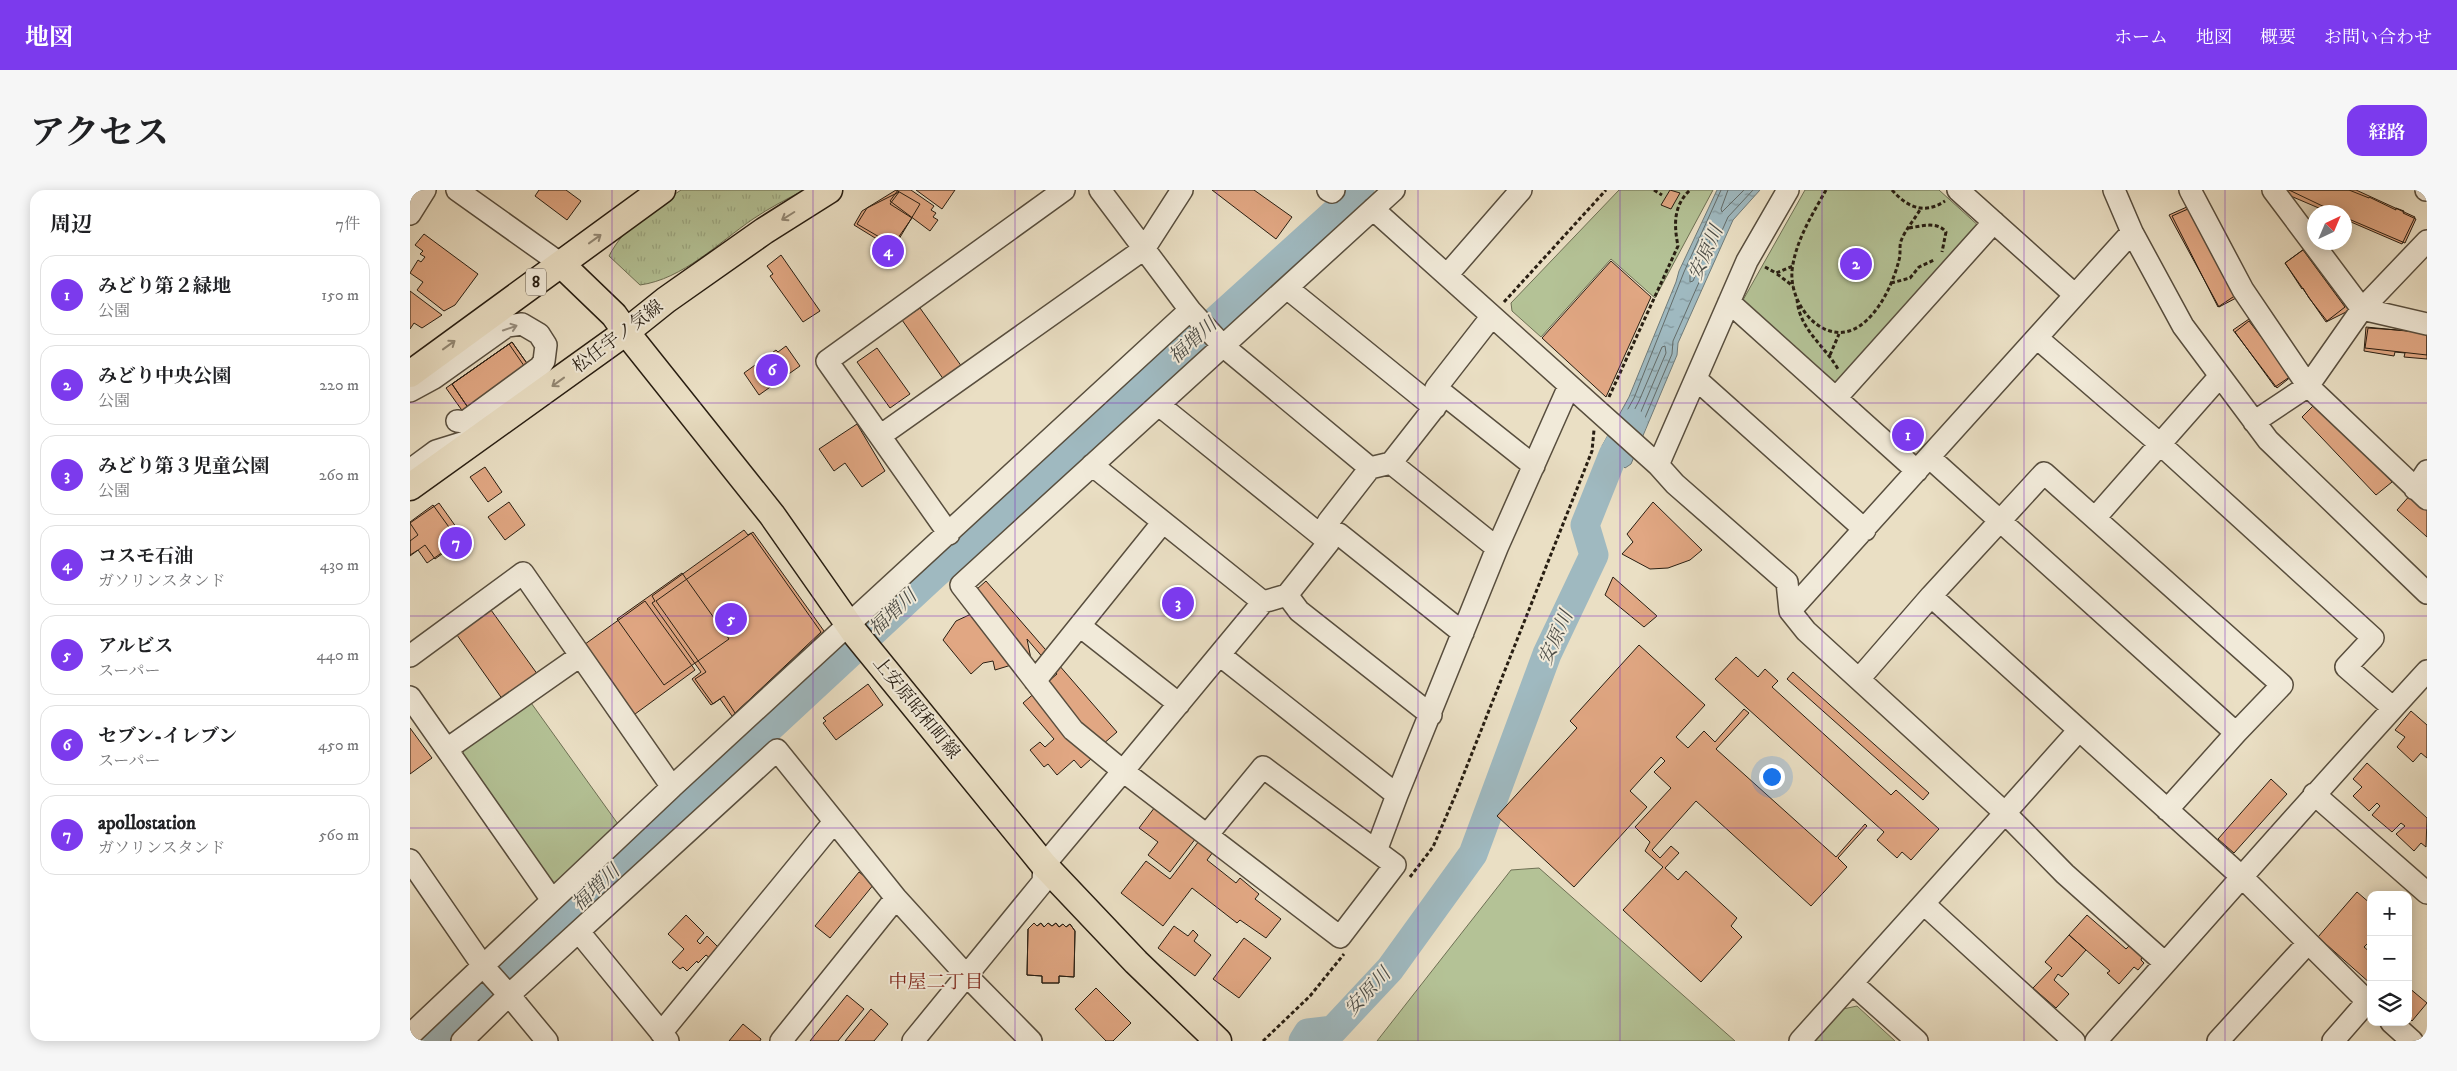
<!DOCTYPE html>
<html lang="ja">
<meta charset="utf-8">
<style>
:root{--surface:#fff;--page:#f6f6f6;--text:#202124;--muted:#757577;--line:#e0e0e0;--accent:#7c3aed}
body{margin:0;font-family:"IM FELL DW Pica","Noto Serif JP",serif;background:var(--page);color:var(--text)}
.controls{position:absolute;right:15px;bottom:15px;display:grid;overflow:hidden;border-radius:10px;box-shadow:0 2px 12px #0003}
.controls button{width:45px;height:45px;display:grid;place-items:center;padding:0;border:0;border-bottom:1px solid var(--line);background:var(--surface);color:var(--text);font:25px sans-serif}
.compass{position:absolute;left:1897px;top:15px;width:45px;height:45px;border-radius:50%;background:var(--surface);box-shadow:0 2px 12px #0003;rotate:44deg}
.you{position:absolute;left:1361px;top:586px;width:18px;height:18px;margin:-12px;border:4px solid #fff;border-radius:50%;background:#1a73e8;box-shadow:0 0 0 8px #1a73e833}
.badge{display:grid;place-items:center;width:32px;height:32px;border-radius:50%;background:var(--accent);color:#fff;font-size:16px;font-weight:700}
.pin{position:absolute;translate:-50% -50%;border:2px solid #fff;box-shadow:0 1px 5px #0006}
.list{margin:0;padding:0;list-style:none}
h2{display:flex;justify-content:space-between;align-items:center;height:65px;margin:0;padding:0 20px;font-size:21px}
h2 small{font-size:16px;font-weight:400;color:var(--muted)}
.list li{display:grid;grid-template-columns:32px 1fr auto;gap:15px;align-items:center;box-sizing:border-box;height:80px;margin:0 10px 10px;padding:0 10px;border:1px solid var(--line);border-radius:15px}
.list b{display:block;font-size:19px;white-space:nowrap}
.list p{margin:0;font-size:16px;white-space:nowrap;color:var(--muted)}
.list em{font-size:16px;font-style:normal;color:var(--muted)}
.icon{flex:none;width:28px;height:28px;fill:none;stroke:currentColor;stroke-width:2;stroke-linecap:round;stroke-linejoin:round}
.map{position:relative;flex:none;width:2017px;height:851px;overflow:hidden;border-radius:15px}
header{display:flex;align-items:center;gap:30px;box-sizing:border-box;height:70px;padding:0 25px;background:var(--accent);color:#fff}
header strong{font-size:24px}
nav{display:flex;gap:28px;margin-inline-start:auto;font-size:18px}
.intro{display:flex;align-items:center;justify-content:space-between;box-sizing:border-box;height:120px;padding:0 30px}
h1{margin:0;font-size:35px}
.button{padding:12px 22px;border-radius:15px;background:var(--accent);color:#fff;font-size:18px;font-weight:700}
main{display:flex;gap:30px;padding:0 30px}
aside{flex:1;background:var(--surface);border-radius:15px;box-shadow:0 2px 12px #0003}
.map>svg:first-child{display:block}
.grass{fill:url(#grass-tufts);stroke:#6e7054}
.park{fill:#b4c296;stroke:#6e7054}
.water{fill:url(#water-ripples);stroke:#6f7b7a}
.lines{fill:none;stroke-linecap:round;stroke-linejoin:round}
.shore{stroke:#646c69;stroke-width:1}
.river{stroke:#9fb9c0;stroke-width:29}
.building{fill:#e1a783;stroke:#281e12}
.minor-casing{stroke:#584e3e;stroke-width:24}
.major-casing{stroke:#281e12;stroke-width:29}
.path{stroke:#281e12;stroke-width:3;stroke-dasharray:4 2.5;stroke-linecap:butt}
.minor{stroke:#f1ead9;stroke-width:21}
.major{stroke:#eadfc4;stroke-width:26}
.oneway{stroke:#938874}
.oneway2{stroke:#978e7f}
.grid{fill:none;stroke:#7b2cbf;stroke-width:1;stroke-opacity:0.55}
.labels{text-anchor:middle;dominant-baseline:central;stroke-width:4;stroke-linejoin:round;paint-order:stroke}
.shield{fill:#f1ead9;stroke:#645b4e;stroke-width:1}
.shield-label{font-size:16px;font-weight:bold;fill:#281e12}
.street-label{font-size:18px;fill:#281e12;stroke:#f1ead9}
.water-label{font-size:19px;font-style:italic;fill:#4c4c46;stroke:#f1ead9}
.neighbourhood-label{font-size:19px;fill:#7a1f14;stroke:#f1ead9}
</style>
<header>
<strong>地図</strong>
<nav><a>ホーム</a><a>地図</a><a>概要</a><a>お問い合わせ</a></nav>
</header>
<div class="intro"><h1>アクセス</h1><a class="button">経路</a></div>
<main>
<aside>
<h2>周辺<small>7件</small></h2>
<ul class="list">
<li><span class="badge">1</span><div><b>みどり第２緑地</b><p>公園</p></div><em>150 m</em></li>
<li><span class="badge">2</span><div><b>みどり中央公園</b><p>公園</p></div><em>220 m</em></li>
<li><span class="badge">3</span><div><b>みどり第３児童公園</b><p>公園</p></div><em>260 m</em></li>
<li><span class="badge">4</span><div><b>コスモ石油</b><p>ガソリンスタンド</p></div><em>430 m</em></li>
<li><span class="badge">5</span><div><b>アルビス</b><p>スーパー</p></div><em>440 m</em></li>
<li><span class="badge">6</span><div><b>セブン-イレブン</b><p>スーパー</p></div><em>450 m</em></li>
<li><span class="badge">7</span><div><b>apollostation</b><p>ガソリンスタンド</p></div><em>560 m</em></li>
</ul>
</aside>
<div class="map">
<svg width="2017" height="851" viewBox="0 0 2017 851">
<defs>
<pattern id="grass-tufts" width="24" height="20" patternUnits="userSpaceOnUse" patternTransform="scale(1.25)"><rect width="24" height="20" fill="#b4c296"/><path d="M3 7l-1-3M5 7V3M7 7l1-3M15 17l-1-3M17 17v-4M19 17l1-3" fill="none" stroke="#9ba680"/></pattern>
<pattern id="water-ripples" width="26" height="14" patternUnits="userSpaceOnUse" patternTransform="scale(1.25)"><rect width="26" height="14" fill="#9fb9c0"/><path d="M2 4q2-2 4 0t4 0M15 11q2-2 4 0t4 0" fill="none" stroke="#82969b"/></pattern>
</defs>
<rect width="100%" height="100%" fill="#eadfc4"/>
<filter id="stains"><feTurbulence type="fractalNoise" baseFrequency=".004" numOctaves="4"/><feColorMatrix values="0 0 0 0 .2 0 0 0 0 .09 0 0 0 0 .02 0 0 0 .5 -.17"/></filter>
<radialGradient id="worn" r=".72"><stop offset=".6" stop-color="#630" stop-opacity="0"/><stop offset="1" stop-color="#630" stop-opacity=".3"/></radialGradient>
<!-- grass -->
<path class="grass" d="M271 0H394C377 9 359 18 343 29 308 53 273 89 230 95L199 66C215 35 243 19 271 0Z"/>
<!-- park -->
<path class="park" d="M1209 0H1303L1245 108 1201 69 1131 147 1102 121 1101 113Z
M1395 0H1529L1571 38 1430 193 1420 191 1333 110Z
M119 510 208 634 150 694 139 692 53 568 54 556Z
M1129 678 1325 851H967L1101 680Z
M1447 816 1485 851H1404L1433 819Z"/>
<!-- water -->
<path class="water" d="M1307 0H1350L1323 30 1268 153 1267 165 1221 274 1215 278 1192 256 1219 207 1266 92 1269 81Z"/>
<g class="lines">
<!-- shore -->
<path class="shore" d="M1318 0 1311 19 1312 22 1334 0
M1299 49 1300 52 1283 91 1280 92V84L1296 50Z
M1213 228 1224 208 1274 82 1311 0
M1218 232 1229 211 1252 157 1255 156 1256 163 1224 238
M1229 242 1262 164 1263 151 1318 27 1343 0"/>
<!-- river -->
<path class="river" d="M22 851 523 386 950 0
M893 851 898 843 923 840 980 779 1063 664 1137 464 1184 365 1175 335 1203 265 1222 233"/>
</g>
<!-- building -->
<path class="building" d="M129 0H156L171 11 157 30 125 6Z
M486 0 510 14 483 59 444 35 452 21Z
M488 0H501L524 16 521 20 526 23 523 27 528 30 520 41 480 11Z
M506 0H545L532 19Z
M802 0H844L882 27 866 49Z
M1260 0 1270 3 1261 19 1251 15Z
M1878 0H1946L2005 27 1992 54 1934 29V22H1918L1876 4Z
M1879 0H1939L1959 8V7L1986 20V18L1994 21 1993 23 2006 29 1995 53 1934 27V22H1925Z
M489 2 480 14 502 28 483 55 447 34 457 18Z
M1779 16 1828 107 1809 117 1759 25Z
M1778 19 1826 105 1808 117 1762 26Z
M14 44 68 84 45 115 34 121 7 100 13 92 0 83 8 70 11 72 15 67 10 64 13 61 5 55Z
M1898 56 1944 118 1916 132 1875 73Z
M1893 60 1935 117 1917 131 1899 108 1893 98 1892 99 1875 73Z
M371 65 410 121 393 132 360 86 363 84 357 76Z
M1201 71 1241 107 1196 207 1132 148Z
M0 101 32 125 12 138 4 133 0 139Z
M510 118 552 177 534 190 492 130Z
M1839 129 1882 186 1867 198 1823 140Z
M1839 131 1881 186 1865 197 1825 142Z
M1956 137 2017 143V169L1994 167 1995 163 1985 162 1984 166 1954 161Z
M1958 138 2017 142V165L1955 158Z
M102 152 121 179 61 222 42 194Z
M102 152 121 179 61 222 42 194Z
M99 154 119 183 56 226 36 198Z
M376 156 390 176 349 205 334 183 366 160 368 162Z
M467 158 500 204 480 218 447 172Z
M1906 213 1982 292 1966 305 1892 227Z
M447 234 475 281 452 297 435 273 424 281 409 259Z
M75 277 92 302 78 312 60 287Z
M2002 303 2017 317V347L1987 320Z
M99 312 115 335 95 350 78 327Z
M1243 312 1292 360 1280 370 1258 378 1240 379 1212 364 1223 352 1217 344Z
M29 313 54 348 25 369 15 355 0 366V351L8 345 0 333Z
M23 315 49 351 17 373 8 360 0 365V332Z
M334 340 338 345 341 343 411 442 322 526 310 509 301 515 282 489 291 482 242 413 245 411 242 406Z
M343 342 414 441 325 523 314 506 303 514 285 489 296 482 246 411Z
M272 383 319 449 254 495 207 429Z
M1203 387 1247 426 1234 437 1195 405Z
M576 391 707 542 678 567 681 569 671 578 664 570 647 585 638 574 634 577 620 560 630 552 635 557 644 549 613 513 647 484 617 449 621 469 585 480 583 471 573 473 561 484 533 450 546 431 559 425H564L557 408Z
M235 411 285 480 221 527 171 457Z
M81 420 128 485 93 510 47 445Z
M1229 455 1295 515 1266 547 1278 558 1294 541 1305 552 1334 519 1339 523 1306 559 1426 667 1455 634 1457 636 1428 668 1437 677 1401 716 1286 611 1242 660 1250 668 1261 656 1269 663 1255 678 1268 690 1276 681 1327 728 1321 736 1332 747 1291 792 1213 720 1253 677 1235 661 1240 652 1225 637 1261 598 1244 582 1255 571 1251 567 1220 601 1237 617 1164 697 1087 626 1167 538 1160 531Z
M1326 467 1348 487 1355 479 1368 491 1362 497 1481 605 1486 600 1529 639 1501 670 1492 662 1487 668 1467 650 1474 642 1305 489Z
M1383 482 1519 603 1513 610 1377 489Z
M458 494 473 515 426 550 413 533 416 531 413 528Z
M2001 521 2017 535V568L2011 563 2003 572 1987 557 1995 547 1985 540Z
M0 538 22 568 0 584Z
M1957 573 2017 628 2016 657 2011 653 2004 661 1986 644 1995 636 1991 633 1982 642 1962 625 1970 616 1967 613 1959 621 1943 606 1952 597 1943 589Z
M1861 589 1877 604 1824 663 1808 649Z
M745 617 786 648 760 682 738 665 748 652 729 638Z
M789 651 803 662 797 670 826 693 830 688 849 704 845 709 871 729 856 748 830 730 827 733 782 698 753 736 711 703 736 671 760 689Z
M449 682 464 694 420 748 405 736Z
M1947 702 1961 714V750L1954 757 1961 763V794L1908 747Z
M276 725 294 743 287 751 290 754 297 746 310 759 300 768 296 765 288 773 287 771 277 781 273 777 270 779 262 772 274 759 258 744Z
M1677 725 1716 759 1722 753 1733 763 1731 770 1734 773 1728 780 1724 777 1709 794 1697 783 1700 781 1659 745Z
M624 733 627 736 631 733 634 737 638 733 642 736 646 733 649 737 653 734 656 737 660 734 665 741 664 787 649 786V793H632V786L617 785 618 739Z
M624 733 627 736 631 733 634 737 638 733 642 736 646 733 649 737 653 734 656 737 660 734 665 741 664 787 649 786V793H632V786L617 785 618 739Z
M764 736 778 746 783 740 788 745 784 751 801 765 785 786 748 758Z
M1659 745 1676 760 1652 787 1648 784 1644 790 1659 804 1646 818 1623 798 1642 778 1635 772Z
M834 748 861 768 829 808 803 789Z
M1998 797 2017 813 2002 831 1998 827Z
M686 798 721 833 703 851H696L665 819Z
M437 805 454 819 428 851H400Z
M461 819 478 834 464 851H435Z
M333 834 351 849 350 851H319Z"/>
<g class="lines">
<!-- minor casing -->
<g class="minor-casing">
<path id="minor" d="M47 0 151 74
M918 0 922 2 924 0
M1378 0 1337 71 1248 275 1265 294 1377 392 1380 421 1396 441 1595 623 1390 851
M1548 0 1665 105
M1704 0 1722 42 1773 136 1858 250 2017 403
M1780 0 1833 100 1898 196 2017 309
M1863 0 1952 119 2017 134
M2016 0H2017
M963 19 1248 275
M0 24 15 0
M1037 85 1111 0
M877 98 1025 218
M1319 112 1507 281
M780 120 813 156 960 278
M1627 148 1750 254 1963 448 1936 477 1983 518
M1286 189 1455 340
M1026 198 1124 276
M0 201 24 188 97 136 112 134 129 144 136 155 134 171 130 177 55 232 47 231
M1426 208 1584 32
M749 215 919 352
M1844 232 1898 196 1952 119 2017 51
M470 246 734 59 772 0
M1519 267 1826 543 1757 620
M981 273 1087 358
M682 275 853 412
M0 280 26 261 55 252
M2005 299 2017 281
M1685 328 1810 186
M919 341 929 344 1053 443
M539 344 417 171 654 0
M877 405 889 421 1021 525
M1521 406 1634 283 1872 495 1826 543
M1380 421 1722 42
M670 436 769 514
M0 466 113 383 262 597 0 845
M811 466 987 605 1087 358 1159 196
M1449 489 1521 406 1833 688 1961 815
M625 491 753 332
M0 507 142 710
M1669 540 1595 623 1655 684 1755 773
M37 559 170 466
M262 597 780 120 690 0
M1904 604 2017 703
M797 645 853 577 985 675 930 747 713 581 853 412 877 405 919 352 918 332 960 278 981 273 1028 213 1026 198 1082 126
M966 661 987 605
M0 670 73 776 99 805 52 851
M1514 714 1664 851
M169 742 258 851
M1442 793 1507 851
M1981 832 2002 851
M251 843 424 632
M137 851 99 805 367 560 486 708 556 785 621 851
M371 851 486 708
M503 851 633 692 634 675 713 581 663 540 551 395 984 0
M1686 851C1796 728 1905 603 2017 481
M1808 851 1898 753
M1923 851 1957 812"/>
</g>
<!-- major casing -->
<g class="major-casing">
<path id="major" d="M151 74 204 125 216 142 362 325 444 442 634 675 726 772 808 851
M0 184 252 0
M0 297 216 142 256 110 354 41 419 0"/>
</g>
<!-- path -->
<path class="path" d="M1244 0 1252 5
M1416 0C1402 25 1385 52 1382 81 1379 119 1421 165 1457 130 1473 115 1484 90 1489 70 1491 64 1489 57 1491 51 1495 40 1505 29 1511 18
M1482 0C1497 17 1514 25 1535 11
M1499 38C1512 36 1527 31 1536 42L1532 62
M1355 77 1366 83 1383 76
M1367 84 1383 96
M1481 93 1500 88 1509 77 1524 70
M1387 109C1389 139 1414 155 1428 179
M1094 112 1196 0
M1420 165 1429 144
M1199 207 1268 56C1264 35 1263 16 1280 0
M1000 687 1023 657 1045 606 1182 261 1184 240
M853 851 900 806 934 764"/>
<!-- minor -->
<use href="#minor" class="minor"/>
<!-- major -->
<use href="#major" class="major"/>
</g>
<!-- one-way arrows -->
<defs><path id="oneway-shaft" d="M-6 0H5M1.5-3L5.5 0L1.5 3" fill="none" stroke-width="1.6" stroke-linecap="round" stroke-linejoin="round" transform="scale(1.25)"/></defs>
<g class="oneway">
<use href="#oneway-shaft" transform="translate(378 26) rotate(148)"/>
<use href="#oneway-shaft" transform="translate(185 49) rotate(-36)"/>
<use href="#oneway-shaft" transform="translate(39 155) rotate(-36)"/>
<use href="#oneway-shaft" transform="translate(148 192) rotate(144)"/>
</g>
<use class="oneway2" href="#oneway-shaft" transform="translate(100 138) rotate(-19)"/>
<!-- grid -->
<path class="grid" d="M202 0V851M403 0V851M605 0V851M807 0V851M1008 0V851M1210 0V851M1412 0V851M1614 0V851M1815 0V851M0 213H2017M0 426H2017M0 638H2017"/>
<g class="labels">
<!-- shield labels -->
<rect class="shield" x="116" y="78.5" width="20" height="27" rx="4"/>
<g class="shield-label">
<text x="126" y="92">8</text>
</g>
<!-- street labels -->
<g class="street-label">
<text transform="translate(208 147) rotate(-37)">松任宇ノ気線</text>
<text transform="translate(506 518) rotate(51)">上安原昭和町線</text>
</g>
<!-- water labels -->
<g class="water-label">
<text transform="translate(1296 63) rotate(-66)">安原川</text>
<text transform="translate(783 151) rotate(-42)">福増川</text>
<text transform="translate(483 423) rotate(-43)">福増川</text>
<text transform="translate(1146 448) rotate(-66)">安原川</text>
<text transform="translate(186 698) rotate(-43)">福増川</text>
<text transform="translate(958 802) rotate(-47)">安原川</text>
</g>
<!-- neighbourhood labels -->
<g class="neighbourhood-label">
<text x="526" y="792">中屋二丁目</text>
</g>
</g>
<rect width="100%" height="100%" filter="url(#stains)"/>
<rect width="100%" height="100%" fill="url(#worn)"/>
</svg>
<div class="controls">
<button>+</button>
<button>−</button>
<button><svg class="icon" aria-label="layers" viewBox="0 0 24 24"><path d="M12 4l9 5-9 5-9-5zM3 14l9 5 9-5"/></svg></button>
</div>
<svg class="compass" viewBox="-18 -18 36 36"><path d="M0-13l5 13h-10z" fill="#e53935"/><path d="M0 13l5-13h-10z" fill="#757577"/></svg>
<div class="you"></div>
<div class="pin badge" style="left:1498px;top:245px">1</div>
<div class="pin badge" style="left:1446px;top:74px">2</div>
<div class="pin badge" style="left:768px;top:413px">3</div>
<div class="pin badge" style="left:478px;top:61px">4</div>
<div class="pin badge" style="left:321px;top:429px">5</div>
<div class="pin badge" style="left:362px;top:180px">6</div>
<div class="pin badge" style="left:46px;top:353px">7</div>
</div>
</main>
